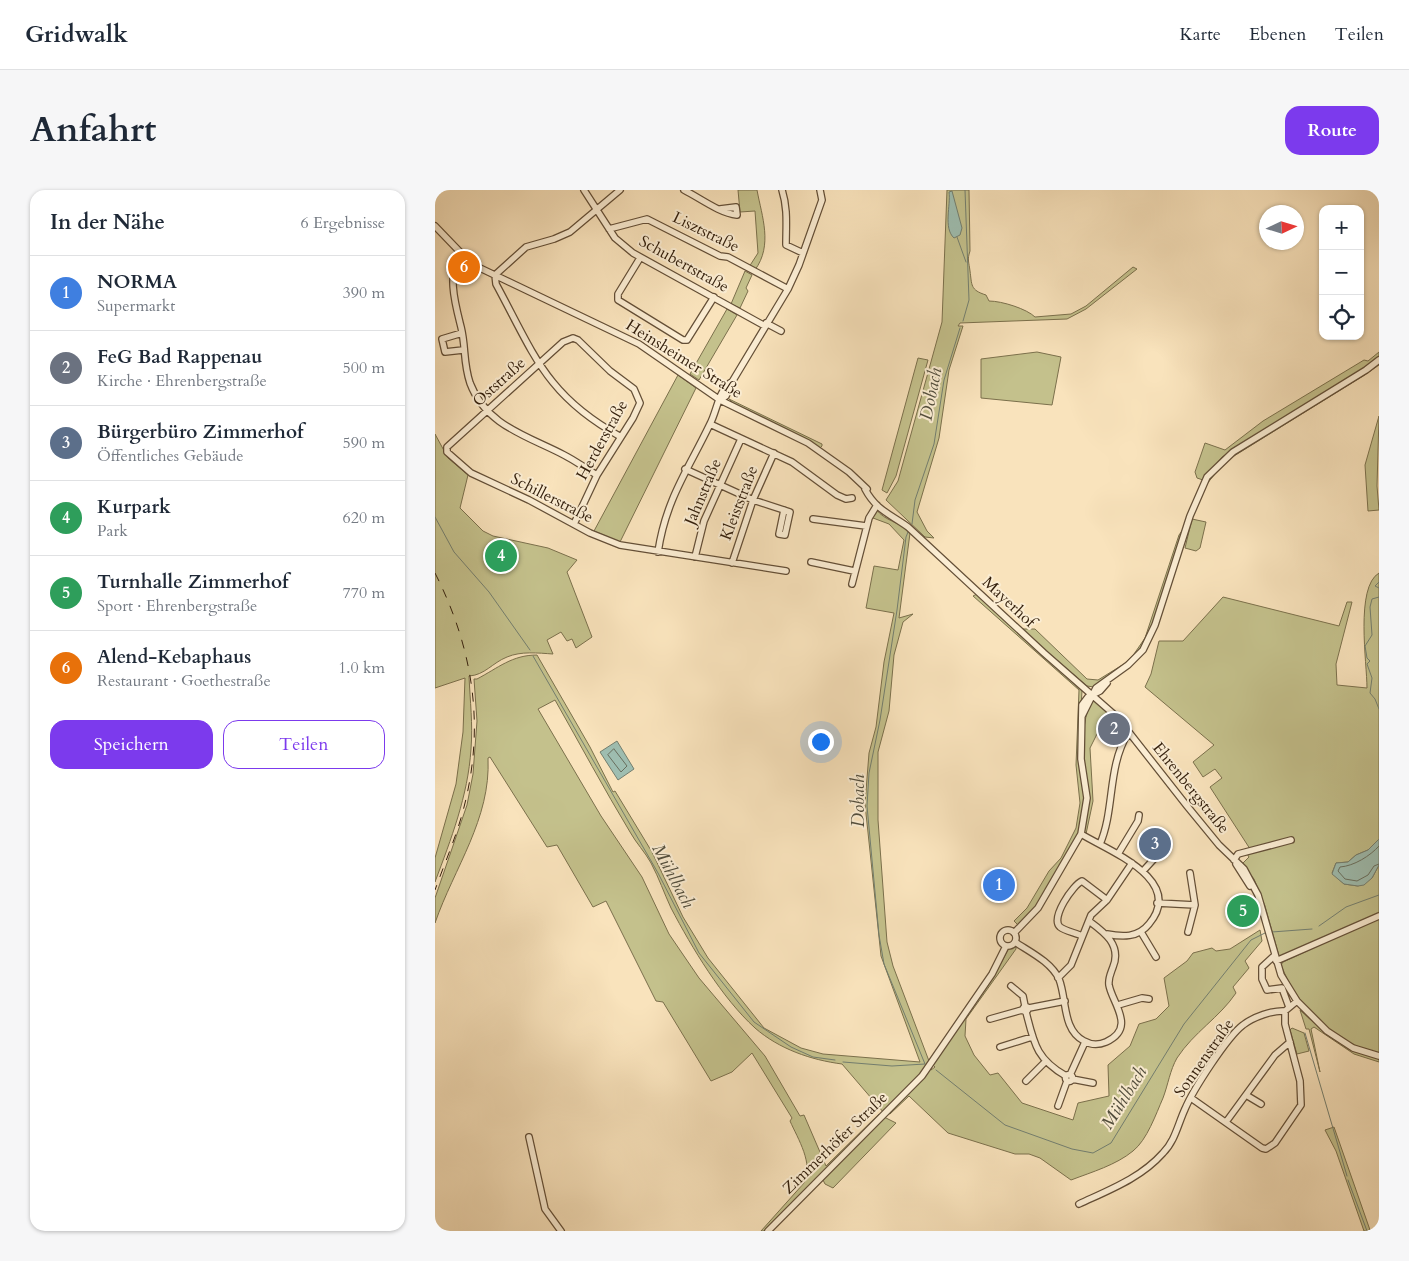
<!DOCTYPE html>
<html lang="de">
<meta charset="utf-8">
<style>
:root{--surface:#fff;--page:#f6f6f7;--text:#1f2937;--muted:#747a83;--line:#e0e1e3;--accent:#7c3aed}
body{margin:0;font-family:Cardo,serif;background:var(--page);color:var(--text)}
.controls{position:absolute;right:15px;top:15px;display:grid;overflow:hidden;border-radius:10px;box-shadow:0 1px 4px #0004}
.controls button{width:45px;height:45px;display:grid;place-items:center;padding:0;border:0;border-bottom:1px solid var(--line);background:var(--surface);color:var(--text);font:25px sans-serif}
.compass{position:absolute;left:824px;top:15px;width:45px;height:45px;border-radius:50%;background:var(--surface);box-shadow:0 1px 4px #0004;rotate:86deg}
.you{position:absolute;left:385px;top:551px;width:18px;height:18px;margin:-12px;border:4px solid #fff;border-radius:50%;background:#1a73e8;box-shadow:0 0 0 8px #1a73e833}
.badge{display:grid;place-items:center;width:32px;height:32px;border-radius:50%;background:var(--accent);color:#fff;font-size:16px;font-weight:700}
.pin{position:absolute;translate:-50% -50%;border:2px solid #fff;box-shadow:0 1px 5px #0006}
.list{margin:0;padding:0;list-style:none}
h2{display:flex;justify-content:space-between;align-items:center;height:65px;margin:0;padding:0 20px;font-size:21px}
h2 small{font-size:16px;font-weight:400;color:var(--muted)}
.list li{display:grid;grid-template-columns:32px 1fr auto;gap:15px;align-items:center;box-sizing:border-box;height:75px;padding:0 20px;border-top:1px solid var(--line)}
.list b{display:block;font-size:19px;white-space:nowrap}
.list p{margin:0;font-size:16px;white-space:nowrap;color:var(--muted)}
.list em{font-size:16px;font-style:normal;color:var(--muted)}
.actions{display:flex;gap:10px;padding:15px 20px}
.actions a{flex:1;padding:11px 0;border:1px solid var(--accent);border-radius:15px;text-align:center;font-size:18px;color:var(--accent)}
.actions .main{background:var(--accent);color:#fff}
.icon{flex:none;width:28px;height:28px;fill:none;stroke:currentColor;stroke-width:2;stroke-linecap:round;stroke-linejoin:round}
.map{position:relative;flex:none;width:944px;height:1041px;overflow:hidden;border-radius:15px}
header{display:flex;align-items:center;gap:30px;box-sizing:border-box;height:70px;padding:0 25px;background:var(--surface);border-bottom:1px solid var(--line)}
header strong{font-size:24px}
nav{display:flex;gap:28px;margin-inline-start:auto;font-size:18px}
.intro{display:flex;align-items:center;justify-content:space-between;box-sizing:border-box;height:120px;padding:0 30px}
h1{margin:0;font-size:35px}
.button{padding:12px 22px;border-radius:15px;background:var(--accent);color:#fff;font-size:18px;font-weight:700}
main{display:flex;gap:30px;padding:0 30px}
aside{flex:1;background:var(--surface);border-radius:15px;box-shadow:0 1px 4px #0004}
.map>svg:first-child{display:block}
.green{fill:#c4c18c;stroke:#7b704c}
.water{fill:#9ebeb1;stroke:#737e6f}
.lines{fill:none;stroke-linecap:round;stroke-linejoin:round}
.shore{stroke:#686e5e;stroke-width:1}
.stream{stroke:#737e6f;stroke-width:1}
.minor-casing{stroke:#644f37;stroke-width:8}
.minor{stroke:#fbedd3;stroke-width:5.5}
.rail{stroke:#321e0b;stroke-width:1;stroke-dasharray:9 9;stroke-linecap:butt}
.labels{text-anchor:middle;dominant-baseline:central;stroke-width:4;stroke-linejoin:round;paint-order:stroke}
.street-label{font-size:16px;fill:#321e0b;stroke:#fbedd3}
.water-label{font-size:18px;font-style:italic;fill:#524e3d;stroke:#fbedd3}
</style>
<header>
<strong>Gridwalk</strong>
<nav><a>Karte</a><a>Ebenen</a><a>Teilen</a></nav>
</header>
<div class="intro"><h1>Anfahrt</h1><a class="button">Route</a></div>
<main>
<aside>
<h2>In der Nähe<small>6 Ergebnisse</small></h2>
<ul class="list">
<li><span class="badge" style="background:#3f7fe0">1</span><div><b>NORMA</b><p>Supermarkt</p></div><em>390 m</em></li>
<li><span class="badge" style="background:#6b7280">2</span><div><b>FeG Bad Rappenau</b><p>Kirche · Ehrenbergstraße</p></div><em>500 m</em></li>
<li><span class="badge" style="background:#5c6f8a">3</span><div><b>Bürgerbüro Zimmerhof</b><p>Öffentliches Gebäude</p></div><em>590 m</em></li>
<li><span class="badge" style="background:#2e9e5b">4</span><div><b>Kurpark</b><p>Park</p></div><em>620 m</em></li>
<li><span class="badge" style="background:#2e9e5b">5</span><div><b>Turnhalle Zimmerhof</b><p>Sport · Ehrenbergstraße</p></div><em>770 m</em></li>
<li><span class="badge" style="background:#e8710a">6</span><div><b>Alend-Kebaphaus</b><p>Restaurant · Goethestraße</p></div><em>1.0 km</em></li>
</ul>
<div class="actions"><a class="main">Speichern</a><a>Teilen</a></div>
</aside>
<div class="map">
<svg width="944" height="1041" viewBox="0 0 944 1041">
<rect width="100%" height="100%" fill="#f9e3bc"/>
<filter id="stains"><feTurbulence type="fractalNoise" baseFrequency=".004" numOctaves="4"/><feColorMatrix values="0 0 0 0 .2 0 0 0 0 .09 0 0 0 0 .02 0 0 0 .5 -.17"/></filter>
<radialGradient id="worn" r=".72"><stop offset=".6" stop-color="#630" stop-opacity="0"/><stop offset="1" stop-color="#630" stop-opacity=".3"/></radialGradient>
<!-- green -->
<path class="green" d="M303 0H322C327 27 338 55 320 80L314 77 323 63 320 21 305 22Z
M512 0H534L535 61C532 70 534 72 535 81 537 95 535 100 551 105L554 111C567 111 592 119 600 127L636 124 651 116 698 77 702 79 651 119 632 129 525 133 523 136H528L514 180 504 248 482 322 492 341 499 348 490 347 451 310 463 291 507 132Z
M310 81 317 85 311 98 313 101 305 118 296 114Z
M292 119 302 125 264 190 255 184Z
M602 162 626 167 617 215 546 208V169Z
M944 162V167L938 174 800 259 787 267 768 290 762 288 760 282 770 253 790 260 828 231 929 170 933 171Z
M483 168 493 170 461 286 452 303 447 300Z
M944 172V175L928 186 799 266 789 273 771 295 775 286 792 268Z
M243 185 261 198 185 352 159 341Z
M294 209 387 254V256L385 258 301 216Z
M944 226 942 296 944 320 933 321 930 275Z
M0 244 13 268 33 285 25 318 48 341 58 346 113 358 142 370 132 382 157 447 141 458 137 449 132 451 126 442 112 450 118 464C103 463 86 461 72 467 57 473 50 485 34 486 35 510 38 535 36 559 33 606 16 649 0 692V668L21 594 28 542 30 488 0 498Z
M441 319C450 332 465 331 475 343L464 428 478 424 468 432 459 465 454 521 443 562V630L452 752 458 776 494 871 486 884 449 923 407 874C376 870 344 859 320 838 287 808 257 758 236 718 229 703 224 688 216 673 210 662 201 653 195 642 169 599 145 554 120 510L103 519 166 626 207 687 234 744 264 788 330 866 365 926 369 925 391 976 444 924 445 926 345 1024 330 1041H326L369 993C379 974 363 949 355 931L357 928 317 863 297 882 276 891 228 812 221 811 171 711 158 717 122 655 112 657 55 567 53 568C56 629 19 678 0 733V708L32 615 38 584 42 531 39 489H42C63 478 77 465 102 465L155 557 178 602 180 601 217 662 248 727 273 768 329 838 366 858 388 864 485 872 446 766 430 614 434 563 441 537 449 472 459 423 431 418 439 376 463 380 469 350 454 334 438 328 436 324Z
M757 329 771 332 765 358 761 361 750 358Z
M749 338 717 441C702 468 684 479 659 497L652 496 586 439H600L652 489 663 490 689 474 699 464 710 448 744 345Z
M944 383V649L933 660 921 665 913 672 901 673 897 683 909 694 923 696 937 688 944 675V723L849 766H844L830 716 819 689 807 674 814 667 812 664 817 662 775 597 787 588 780 579 768 587 758 572 779 555 710 497 716 484 724 451H748L788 407 904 436 912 412H917L901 474 902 495 932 498C932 473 920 397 944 383Z
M542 404 647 501 643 567 650 614 643 646 602 716 583 735 579 731 592 718 614 681 626 668 641 638 645 613 641 575 644 500 538 406Z
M660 511 673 522 655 558 658 611 651 644 649 642C661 598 637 554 656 512Z
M944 728V864C899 852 863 818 846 775L848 772Z
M825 740 827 751 810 771 814 778 798 797 801 803C784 828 759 842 742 868 735 880 733 895 728 908 721 924 712 950 698 961 681 975 657 982 636 990L605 968 594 964H580L513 943 474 906 455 924 453 923 496 877V880L500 877 497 874 559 786 574 758 581 757V759L531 829 530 846 539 865 555 885 563 883 587 913 638 930 643 913 674 906 673 875 695 856 704 834 721 829 734 816 729 788 752 771 758 763 777 758 781 761 795 759Z
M865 820C891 845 911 856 944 869V872L919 864 879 837 876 839 885 882 874 839H871Z
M857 838 869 843 874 861 862 864 855 840Z
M449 927 461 933 398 998 390 994 387 988Z
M899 937 935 1040 929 1041 901 961 890 940Z"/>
<!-- water -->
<path class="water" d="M517 1 527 38 525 45 519 48C508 38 516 15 514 2Z
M182 551 199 579 183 590 165 562Z
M944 649V675L937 688 929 695 923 696 909 694 897 684 901 673 913 672 921 665 933 660Z"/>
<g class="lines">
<!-- shore -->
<path class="shore" d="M179 559 192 576 186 582 173 565Z
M944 656C935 666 919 676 905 677L903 681 910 689 922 691 933 685 939 676 944 674"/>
<!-- stream -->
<path class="stream" d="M522 47 531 72
M528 131 534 110 530 0
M0 327 19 362 54 402 95 460
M477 334 480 310 499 254 509 190 525 138
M944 392 940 396 944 398
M944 407 937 409 935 417 937 445 930 456 932 468 935 471 932 474 937 488 935 503 940 509 944 519
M98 466 223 683 264 763 319 832 356 857 378 867 400 870
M884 736 911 717 944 705
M837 742 877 739
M870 843 912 986
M408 872 457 876 490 874 449 774 444 745 432 616 434 583 445 530 462 420 471 347 473 342
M501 880 570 935 637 959 658 963 676 953 749 834 816 750 830 743
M913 990 932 1041"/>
<!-- minor casing -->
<g class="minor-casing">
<path id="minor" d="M149 0 180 48 198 63 330 136
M249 0C265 8 284 23 302 25L301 17 285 19
M347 0C353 19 351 35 351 55L368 63
M0 36 25 62 45 78 204 154 285 210 373 253 414 282 432 299
M174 39 212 29 285 66 293 67 353 99
M25 62C12 86 20 113 26 137 31 157 28 172 35 193 51 236 93 246 129 265 141 271 151 279 162 285
M205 68 183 104V110L248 150H252L279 107
M60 85 61 94C99 164 111 206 186 247
M60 85 91 57 119 49 135 42 185 0
M331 133 346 141
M27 143 7 149 10 162 28 160
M285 210 291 206 297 192 353 99 364 75 387 10 385 0
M275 234 357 272 402 305 411 309 417 308
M250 279 318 310 355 322 350 345 344 344 349 320
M430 299C441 320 455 324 473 337L609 463 682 527 752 616 784 655 809 679 823 705 846 785 862 811 892 841 918 858 944 866
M378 329 431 336
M139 334 162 285 198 228 205 213 199 199 175 181 143 150 138 148 128 152 12 257V262L36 283 94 310 155 343 185 355 351 381
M223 362C231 309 253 280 275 234 282 221 283 202 295 193
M260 367 269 331 306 249
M376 372 419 381
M297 373 318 310 339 263
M417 394 434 328 442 315
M647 526 661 498 693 475 708 460 720 435 755 326 772 287 798 262 931 180 944 170
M646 644C674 661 751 690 714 734 703 748 687 747 672 744
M665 654C680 619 672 578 693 543
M683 664 703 631 704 625
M799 670 803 664 856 650
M801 674 815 696
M708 681 730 657
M722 713 760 715
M565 748a8 8 0 1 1 16 0a8 8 0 1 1-16 0Z
M706 742 721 767
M753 742 760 715 755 683
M579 743 603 718 646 644 652 608 646 569 647 515 653 507 665 501 672 493
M647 746C641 743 630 741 625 737 615 728 638 695 647 691L672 710
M580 752C595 762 616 772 624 789 632 809 627 840 649 851 656 855 664 855 671 852 702 838 677 813 674 795 673 788 676 783 678 777 687 755 669 742 654 731
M839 766 827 777V789L832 800 847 798 854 817
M841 771 944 726
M623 788 636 775 656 725 672 710 697 673
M576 796 588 806 590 816 587 820 591 822 594 818 590 816
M683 815 707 808 714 809
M594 818 630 811
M591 822C599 853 601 869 631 886
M555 829 587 820
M565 857 597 847
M630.5 888a3.5 3.5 0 1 1 7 0a3.5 3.5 0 1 1-7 0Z
M635 885 650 852
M637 889 658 893
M591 891 610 872
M811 905 826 914
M756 908 827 958 831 959 840 953 866 915 865 891 850 834V821
M623 916 632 891
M791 932 840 865 855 852
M94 947 110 1019 126 1041
M644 1014C674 1000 706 988 728 963 740 951 743 934 750 919 758 900 792 847 808 835 818 827 838 820 850 821L862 811
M333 1041 487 886 557 784 571 756"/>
</g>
<!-- minor -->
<use href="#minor" class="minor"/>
<!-- rail -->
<path class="rail" d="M0 383C37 456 50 532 30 613 23 643 10 672 0 700"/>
</g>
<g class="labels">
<!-- street labels -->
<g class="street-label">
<text transform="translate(271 42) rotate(26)">Lisztstraße</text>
<text transform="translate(249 74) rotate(29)">Schubertstraße</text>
<text transform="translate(249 169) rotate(32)">Heinsheimer Straße</text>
<text transform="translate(64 192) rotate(-42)">Oststraße</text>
<text transform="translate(167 250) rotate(-61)">Herderstraße</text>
<text transform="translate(268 302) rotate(-67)">Jahnstraße</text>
<text transform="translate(117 308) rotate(27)">Schillerstraße</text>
<text transform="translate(304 313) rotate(-69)">Kleiststraße</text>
<text transform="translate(574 412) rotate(43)">Mayerhof</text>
<text transform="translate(756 598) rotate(51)">Ehrenbergstraße</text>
<text transform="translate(769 868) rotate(-55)">Sonnenstraße</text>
<text transform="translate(400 953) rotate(-44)">Zimmerhöfer Straße</text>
</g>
<!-- water labels -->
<g class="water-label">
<text transform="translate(496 204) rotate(-79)">Dobach</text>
<text transform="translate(423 611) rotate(-90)">Dobach</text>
<text transform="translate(238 686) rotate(62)">Mühlbach</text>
<text transform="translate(689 908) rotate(-58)">Mühlbach</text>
</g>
</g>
<rect width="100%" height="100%" filter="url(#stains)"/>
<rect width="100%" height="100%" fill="url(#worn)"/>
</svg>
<div class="controls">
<button>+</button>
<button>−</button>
<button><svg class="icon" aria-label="locate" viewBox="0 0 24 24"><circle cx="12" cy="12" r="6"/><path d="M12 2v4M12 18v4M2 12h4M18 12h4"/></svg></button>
</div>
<svg class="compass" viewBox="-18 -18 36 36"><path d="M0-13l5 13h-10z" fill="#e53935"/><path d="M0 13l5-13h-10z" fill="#747a83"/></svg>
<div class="you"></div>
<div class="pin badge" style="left:564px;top:695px;background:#3f7fe0">1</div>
<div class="pin badge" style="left:679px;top:539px;background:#6b7280">2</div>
<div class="pin badge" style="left:720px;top:654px;background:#5c6f8a">3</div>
<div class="pin badge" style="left:66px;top:366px;background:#2e9e5b">4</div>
<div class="pin badge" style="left:808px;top:721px;background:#2e9e5b">5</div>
<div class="pin badge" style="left:29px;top:77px;background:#e8710a">6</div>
</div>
</main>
